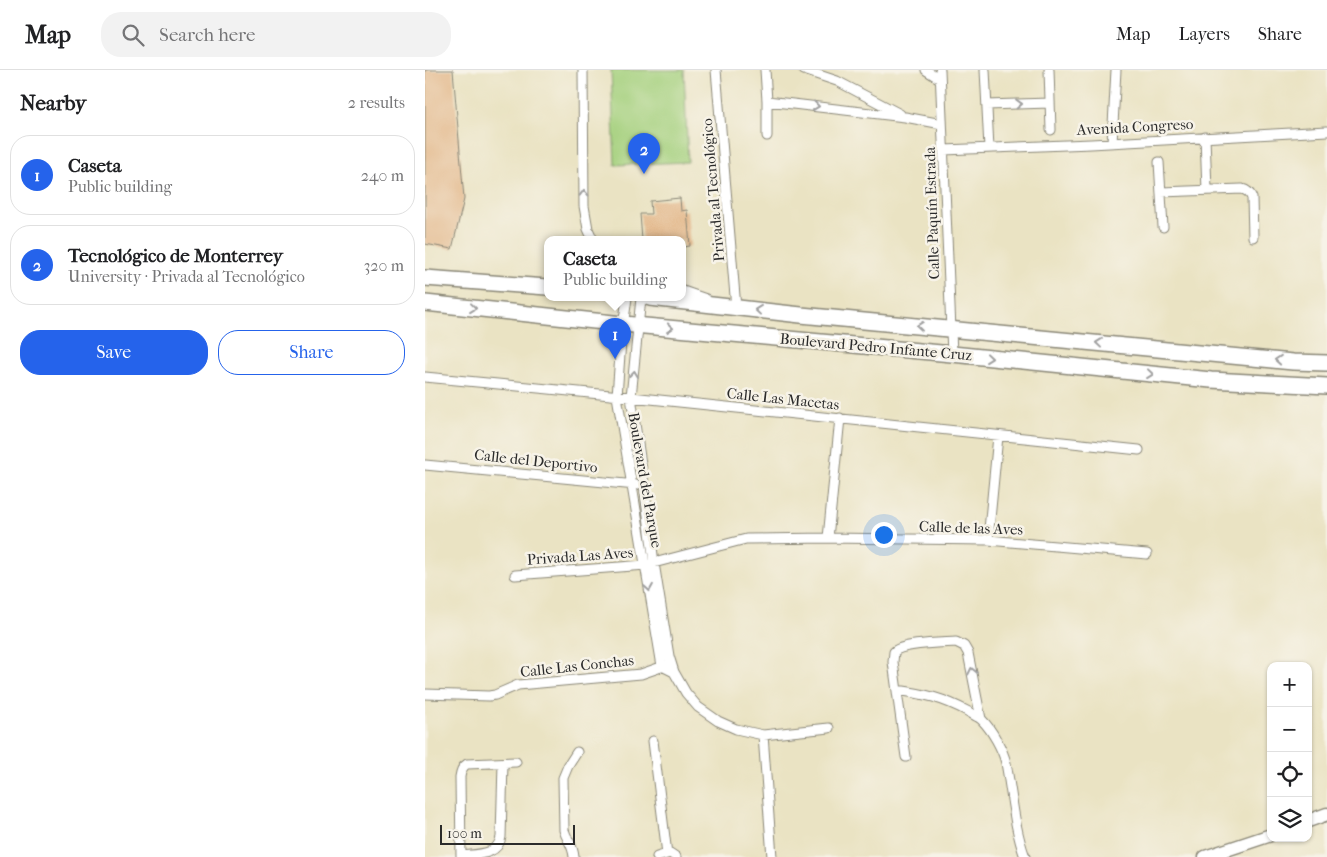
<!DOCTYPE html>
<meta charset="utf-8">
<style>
:root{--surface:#fff;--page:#f2f2f2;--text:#202124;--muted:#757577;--line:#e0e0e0;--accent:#2563eb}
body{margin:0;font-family:"IM FELL French Canon",serif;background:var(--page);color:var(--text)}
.controls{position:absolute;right:15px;bottom:15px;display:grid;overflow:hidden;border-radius:10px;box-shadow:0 1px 4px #0004}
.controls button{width:45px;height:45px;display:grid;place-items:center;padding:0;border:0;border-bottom:1px solid var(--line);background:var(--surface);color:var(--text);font:25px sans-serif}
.scale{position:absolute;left:15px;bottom:12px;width:135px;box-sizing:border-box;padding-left:5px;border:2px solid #2b2b2b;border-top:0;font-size:14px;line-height:18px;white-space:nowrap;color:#2b2b2b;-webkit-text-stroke:4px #f7f3e8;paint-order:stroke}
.you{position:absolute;left:458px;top:464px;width:18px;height:18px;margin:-12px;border:4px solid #fff;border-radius:50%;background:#1a73e8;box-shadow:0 0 0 8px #1a73e833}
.badge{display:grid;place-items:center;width:32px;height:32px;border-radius:50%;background:var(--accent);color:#fff;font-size:16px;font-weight:700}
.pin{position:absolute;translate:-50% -41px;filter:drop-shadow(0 1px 2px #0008)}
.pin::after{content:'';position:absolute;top:26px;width:18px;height:15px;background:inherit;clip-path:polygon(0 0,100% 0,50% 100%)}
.popup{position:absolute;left:119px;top:166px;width:142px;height:65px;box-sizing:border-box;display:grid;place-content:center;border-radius:10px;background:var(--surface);filter:drop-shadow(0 1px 4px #0005);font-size:16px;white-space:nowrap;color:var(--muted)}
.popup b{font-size:19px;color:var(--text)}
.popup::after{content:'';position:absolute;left:50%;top:100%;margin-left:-10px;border:10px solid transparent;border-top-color:var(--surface)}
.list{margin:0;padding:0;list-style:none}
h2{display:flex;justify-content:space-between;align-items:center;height:65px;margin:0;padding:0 20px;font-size:21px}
h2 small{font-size:16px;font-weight:400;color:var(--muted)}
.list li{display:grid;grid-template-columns:32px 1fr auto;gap:15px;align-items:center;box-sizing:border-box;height:80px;margin:0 10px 10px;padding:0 10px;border:1px solid var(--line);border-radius:20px}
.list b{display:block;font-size:19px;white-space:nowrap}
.list p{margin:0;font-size:16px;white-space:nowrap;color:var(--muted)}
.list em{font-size:16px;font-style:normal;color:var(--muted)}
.actions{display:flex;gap:10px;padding:15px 20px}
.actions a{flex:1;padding:11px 0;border:1px solid var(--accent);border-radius:20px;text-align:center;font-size:18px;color:var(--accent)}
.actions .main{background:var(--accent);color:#fff}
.icon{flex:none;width:28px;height:28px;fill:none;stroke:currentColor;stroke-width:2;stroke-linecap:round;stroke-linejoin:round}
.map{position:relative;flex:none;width:902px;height:787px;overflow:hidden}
header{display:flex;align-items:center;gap:30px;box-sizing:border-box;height:70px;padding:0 25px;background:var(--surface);border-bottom:1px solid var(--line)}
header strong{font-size:24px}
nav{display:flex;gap:28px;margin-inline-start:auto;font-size:18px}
.search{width:350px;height:45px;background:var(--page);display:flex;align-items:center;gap:12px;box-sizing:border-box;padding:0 18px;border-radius:20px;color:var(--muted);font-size:19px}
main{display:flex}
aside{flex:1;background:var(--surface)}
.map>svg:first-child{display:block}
.green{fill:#a4d07d;stroke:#687e54}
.building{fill:#e4bb90}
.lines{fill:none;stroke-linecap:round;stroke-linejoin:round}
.minor-casing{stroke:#8a8777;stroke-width:11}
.secondary-casing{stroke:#8a8777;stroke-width:15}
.trunk-casing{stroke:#8a8777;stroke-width:18}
.minor{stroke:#fff;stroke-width:9}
.secondary{stroke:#fff;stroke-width:12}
.trunk{stroke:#fff;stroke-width:15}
.oneway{stroke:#a0a0a0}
.labels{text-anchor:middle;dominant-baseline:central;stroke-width:5;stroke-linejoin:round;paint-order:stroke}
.street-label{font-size:15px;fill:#2b2b2b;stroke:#f7f3e8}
</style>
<header>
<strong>Map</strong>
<div class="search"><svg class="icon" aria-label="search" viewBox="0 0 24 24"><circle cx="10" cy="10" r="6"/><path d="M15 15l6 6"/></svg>Search here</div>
<nav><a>Map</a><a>Layers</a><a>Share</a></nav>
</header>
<main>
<aside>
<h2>Nearby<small>2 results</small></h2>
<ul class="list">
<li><span class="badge">1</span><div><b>Caseta</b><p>Public building</p></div><em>240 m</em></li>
<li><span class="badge">2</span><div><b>Tecnológico de Monterrey</b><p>University · Privada al Tecnológico</p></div><em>320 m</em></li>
</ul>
<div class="actions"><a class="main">Save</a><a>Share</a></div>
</aside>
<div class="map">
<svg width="902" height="787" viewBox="0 0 902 787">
<rect width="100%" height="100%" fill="#f7f3e8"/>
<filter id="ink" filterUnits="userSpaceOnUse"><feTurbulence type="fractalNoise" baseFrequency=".02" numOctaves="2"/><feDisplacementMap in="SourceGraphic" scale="10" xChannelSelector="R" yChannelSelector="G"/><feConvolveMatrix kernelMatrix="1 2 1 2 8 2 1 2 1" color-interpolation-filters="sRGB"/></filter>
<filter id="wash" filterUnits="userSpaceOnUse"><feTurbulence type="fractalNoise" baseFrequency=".0096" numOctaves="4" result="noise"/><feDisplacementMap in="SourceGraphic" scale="20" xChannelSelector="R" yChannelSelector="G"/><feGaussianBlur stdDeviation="1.12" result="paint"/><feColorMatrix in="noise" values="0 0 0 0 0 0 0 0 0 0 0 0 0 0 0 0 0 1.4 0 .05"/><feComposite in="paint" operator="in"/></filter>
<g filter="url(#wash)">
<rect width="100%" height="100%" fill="#eae3c3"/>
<!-- green -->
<path class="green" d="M186 0H259L263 92 190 95Z"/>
<g id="blocks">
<!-- building -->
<path class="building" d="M0 0H28L39 129 27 179 0 174Z
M255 128 256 141 262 140 265 176 258 177V170H217L215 144H226L225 131Z"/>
</g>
</g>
<g filter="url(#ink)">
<use href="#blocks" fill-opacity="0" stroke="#8a8777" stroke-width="1"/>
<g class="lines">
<!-- minor casing -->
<g class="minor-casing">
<path id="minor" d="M158 0 159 136 163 159 168 170
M291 0 311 238
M340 0 342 31V66
M379 0 412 11 475 44
M501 0 515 9
M515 0 527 284
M560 0 564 78
M624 0 626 60
M342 31 480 47 517 54
M562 35 625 33
M780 67 782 120
M687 73 691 0
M519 80 666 74 902 61
M734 92 738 157
M736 122 817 119C822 120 825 123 827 128L828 167
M258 221 281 229
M202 228 196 271 192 326 237 596 249 602
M216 228 206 327 219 414 229 493 244 586 249 602 261 623 273 637 293 651 311 659 338 665 404 658
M0 307 206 327 714 380
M0 395 211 415
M403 468 415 348
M563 470 573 366
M90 505 221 495 321 469 403 468 563 470 722 484
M472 620C500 624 518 628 544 642 548 645 554 647 557 650 567 660 578 680 581 693 587 724 589 757 600 787
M0 624 64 626 70 625 93 615 216 604 242 595
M338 665 347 787
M228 671 242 784 245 783 251 787
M481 687 468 592 469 582C477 573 518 573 531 572L539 576 543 583 556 649
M36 786C51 784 73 786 76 767L78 693
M36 787 35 707C36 701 37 697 42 694L91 692
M149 787C148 774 142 771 139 760L138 708 143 696 152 682
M232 787 242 784"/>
</g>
<!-- secondary casing -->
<g class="secondary-casing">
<path id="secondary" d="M883 751 902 744
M780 787 846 765"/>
</g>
<!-- trunk casing -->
<g class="trunk-casing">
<path id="trunk" d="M0 208 122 217
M225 228 376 245 868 292 902 293
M0 233 198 254 527 284 786 310 902 316"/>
</g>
<!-- minor -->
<use href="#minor" class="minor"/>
<!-- secondary -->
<use href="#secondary" class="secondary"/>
<!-- trunk -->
<use href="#trunk" class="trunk"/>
</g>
<!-- one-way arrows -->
<defs><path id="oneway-chevron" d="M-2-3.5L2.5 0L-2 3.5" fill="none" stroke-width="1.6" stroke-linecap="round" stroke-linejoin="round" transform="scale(1.25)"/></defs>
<g class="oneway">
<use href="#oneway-chevron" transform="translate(594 34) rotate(-2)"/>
<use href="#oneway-chevron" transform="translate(391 36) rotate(7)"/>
<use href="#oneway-chevron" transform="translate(159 123) rotate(-91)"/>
<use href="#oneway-chevron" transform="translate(48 238) rotate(6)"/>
<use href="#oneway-chevron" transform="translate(333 240) rotate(-174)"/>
<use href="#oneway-chevron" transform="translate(495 256) rotate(-174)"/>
<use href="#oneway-chevron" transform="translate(245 258) rotate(5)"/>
<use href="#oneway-chevron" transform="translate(674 273) rotate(-174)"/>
<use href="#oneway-chevron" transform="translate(564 288) rotate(6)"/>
<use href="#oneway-chevron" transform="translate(853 290) rotate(-175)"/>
<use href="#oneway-chevron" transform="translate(209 304) rotate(-83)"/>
<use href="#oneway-chevron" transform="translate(725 304) rotate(6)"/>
<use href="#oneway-chevron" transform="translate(224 518) rotate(81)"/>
<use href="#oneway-chevron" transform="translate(547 601) rotate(-102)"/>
</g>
</g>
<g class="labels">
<!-- street labels -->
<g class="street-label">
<text transform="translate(710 57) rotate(-3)">Avenida Congreso</text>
<text transform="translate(288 120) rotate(-95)">Privada al Tecnológico</text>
<text transform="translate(507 143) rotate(-92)">Calle Paquín Estrada</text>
<text transform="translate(451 277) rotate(5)">Boulevard Pedro Infante Cruz</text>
<text transform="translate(358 329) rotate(6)">Calle Las Macetas</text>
<text transform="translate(111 391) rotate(6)">Calle del Deportivo</text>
<text transform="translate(220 410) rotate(80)">Boulevard del Parque</text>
<text transform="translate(546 458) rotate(2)">Calle de las Aves</text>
<text transform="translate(155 486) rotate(-4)">Privada Las Aves</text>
<text transform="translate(152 596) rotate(-6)">Calle Las Conchas</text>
</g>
</g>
</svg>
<div class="controls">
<button>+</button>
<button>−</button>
<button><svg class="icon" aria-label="locate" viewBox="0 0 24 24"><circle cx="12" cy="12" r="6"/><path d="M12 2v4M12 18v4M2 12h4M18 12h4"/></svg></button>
<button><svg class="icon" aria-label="layers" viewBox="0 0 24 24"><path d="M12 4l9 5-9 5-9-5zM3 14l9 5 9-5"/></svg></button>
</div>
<div class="scale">100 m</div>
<div class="you"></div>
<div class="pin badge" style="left:190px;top:289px">1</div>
<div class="popup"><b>Caseta</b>Public building</div>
<div class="pin badge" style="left:219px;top:104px">2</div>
</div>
</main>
